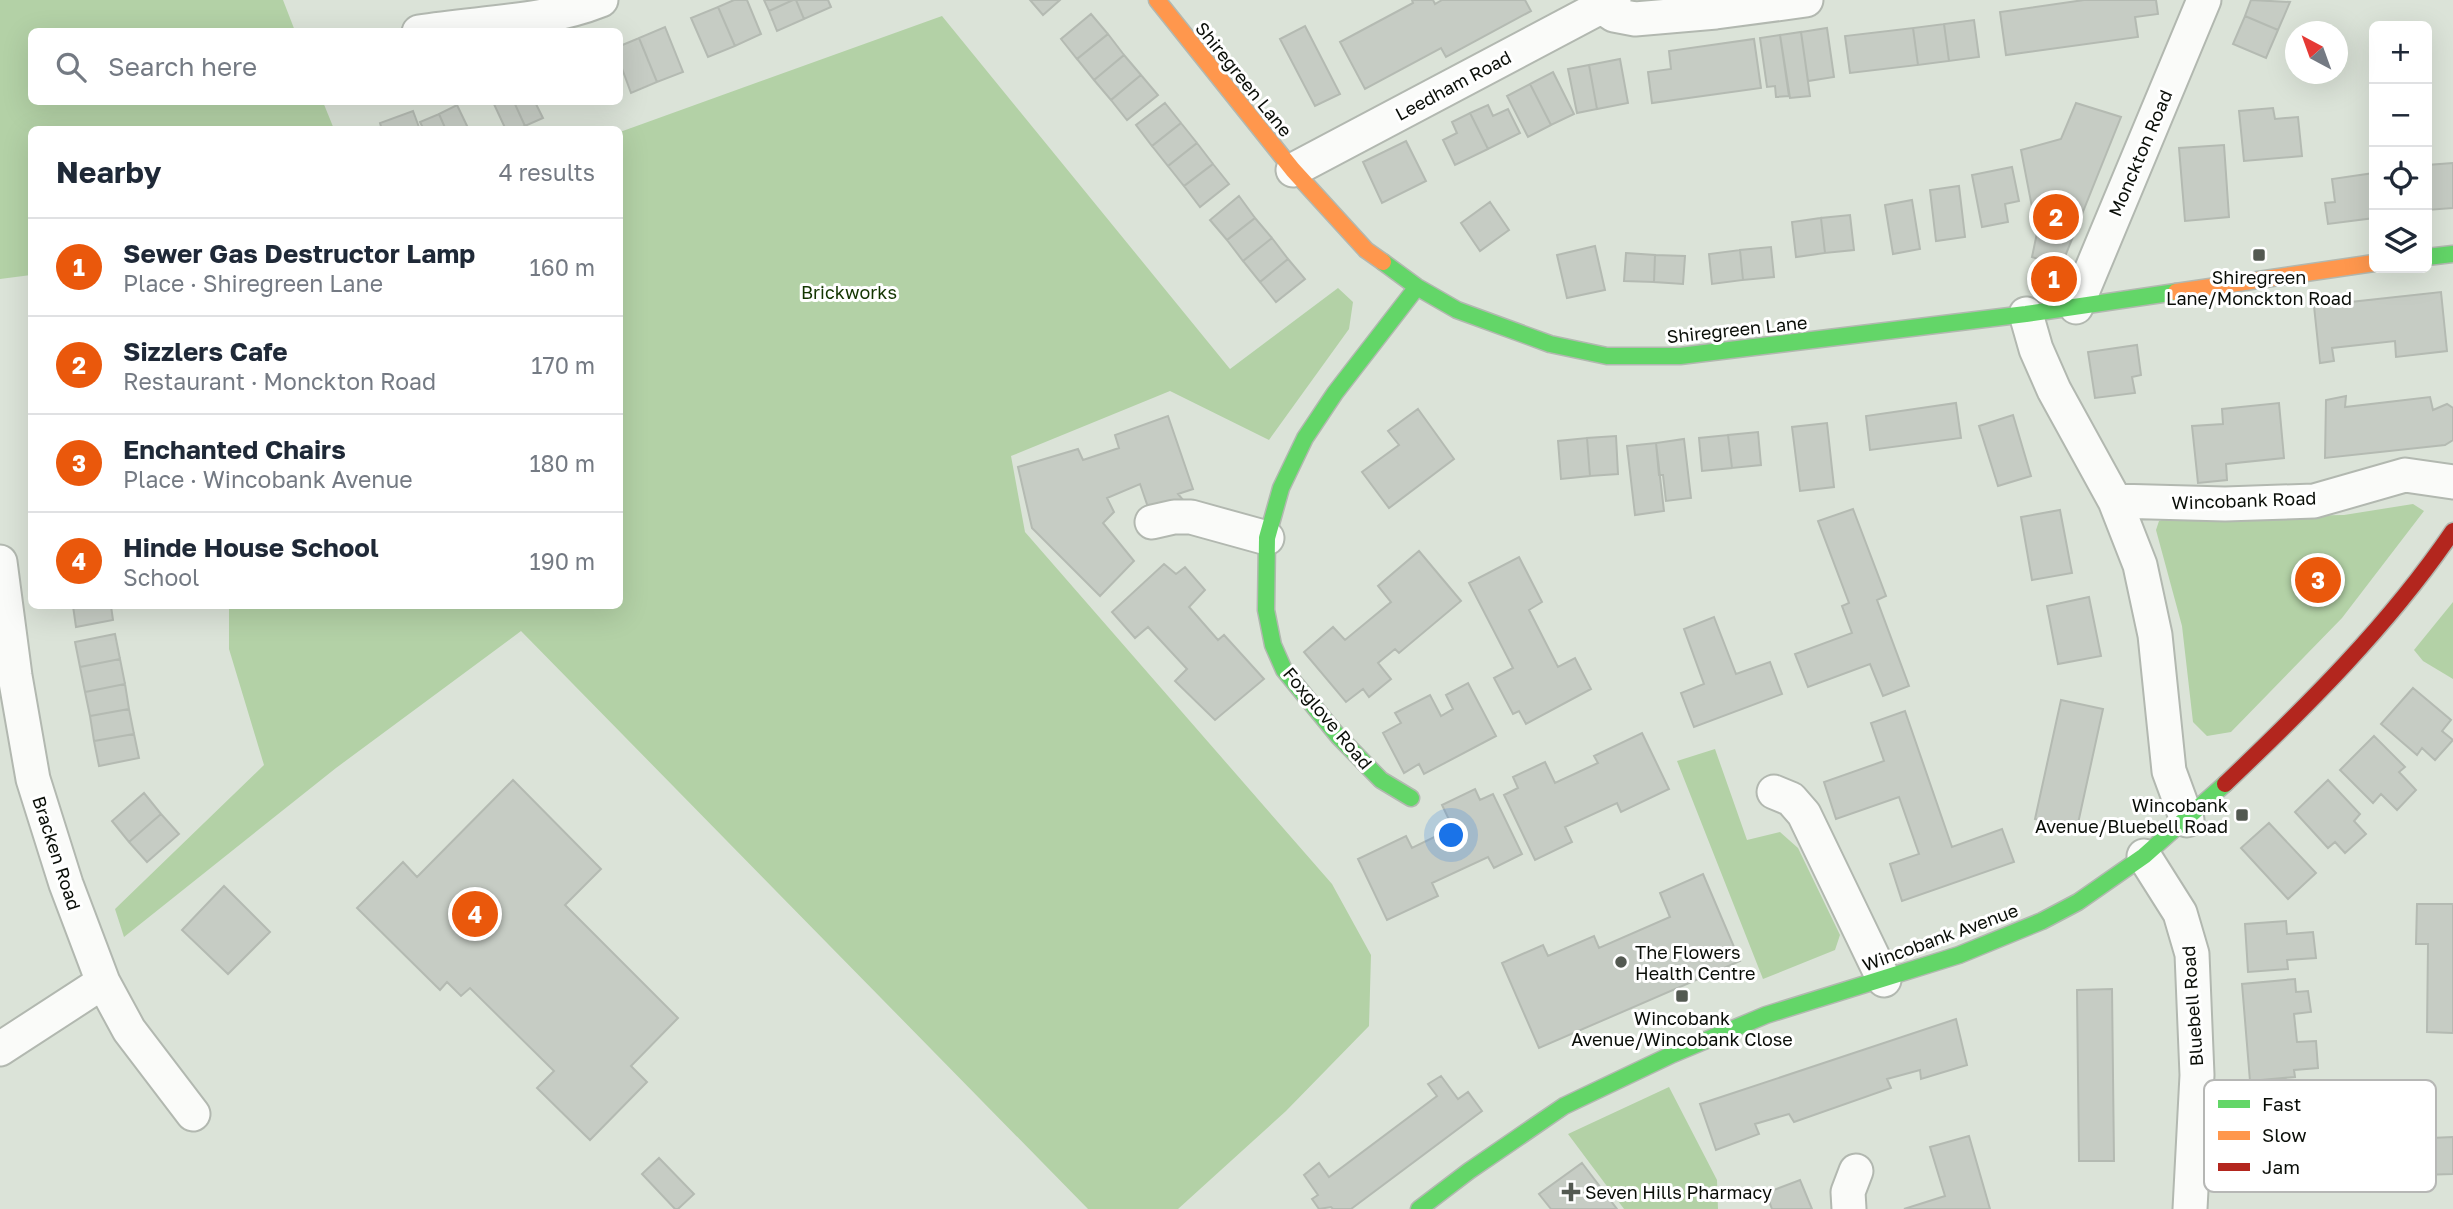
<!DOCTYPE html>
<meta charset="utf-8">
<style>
:root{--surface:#fff;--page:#f6f6f7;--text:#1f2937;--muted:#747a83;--line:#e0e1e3;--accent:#ea580c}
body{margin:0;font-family:"Golos Text",sans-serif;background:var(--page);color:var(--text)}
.controls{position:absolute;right:21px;top:21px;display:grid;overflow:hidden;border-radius:10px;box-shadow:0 7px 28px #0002}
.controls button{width:63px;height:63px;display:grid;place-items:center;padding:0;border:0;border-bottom:2px solid var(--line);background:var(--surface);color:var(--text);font:35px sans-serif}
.compass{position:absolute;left:2285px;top:21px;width:63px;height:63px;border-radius:50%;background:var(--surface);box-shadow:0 7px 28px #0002;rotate:319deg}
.you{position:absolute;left:1452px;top:836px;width:24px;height:24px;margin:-18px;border:5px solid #fff;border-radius:50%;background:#1a73e8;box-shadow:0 0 0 10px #1a73e833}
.badge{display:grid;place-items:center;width:46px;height:46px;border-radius:50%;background:var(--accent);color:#fff;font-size:23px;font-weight:700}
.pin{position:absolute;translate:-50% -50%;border:4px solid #fff;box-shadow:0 2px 7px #0006}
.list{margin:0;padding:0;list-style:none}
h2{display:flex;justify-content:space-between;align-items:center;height:91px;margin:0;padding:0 28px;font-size:30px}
h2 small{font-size:23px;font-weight:400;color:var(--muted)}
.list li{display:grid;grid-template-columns:46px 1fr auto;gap:21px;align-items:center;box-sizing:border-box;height:98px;padding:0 28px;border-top:2px solid var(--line)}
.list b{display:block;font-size:26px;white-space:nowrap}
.list p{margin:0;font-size:23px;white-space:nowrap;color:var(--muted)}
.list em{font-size:23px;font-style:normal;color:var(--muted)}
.icon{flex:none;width:38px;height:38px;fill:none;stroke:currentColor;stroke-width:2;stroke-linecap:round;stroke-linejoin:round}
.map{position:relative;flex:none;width:2453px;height:1209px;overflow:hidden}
.search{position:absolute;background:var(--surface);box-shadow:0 7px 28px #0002;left:28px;top:28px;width:595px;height:77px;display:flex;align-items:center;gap:18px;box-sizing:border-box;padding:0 24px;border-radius:10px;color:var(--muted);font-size:26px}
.panel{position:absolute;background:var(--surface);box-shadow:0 7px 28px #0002;left:28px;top:126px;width:595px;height:483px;border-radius:10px}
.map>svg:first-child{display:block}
.green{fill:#b3d1a6}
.building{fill:#c6ccc4;stroke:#b4bab2;stroke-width:2}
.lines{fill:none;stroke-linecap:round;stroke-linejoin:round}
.street-casing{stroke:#b2b8b0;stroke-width:37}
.fast-casing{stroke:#b2b8b0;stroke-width:19}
.slow-casing{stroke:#b2b8b0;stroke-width:19}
.jam-casing{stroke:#b2b8b0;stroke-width:19}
.street{stroke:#fafbf9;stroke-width:33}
.fast{stroke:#63d668;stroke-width:16}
.slow{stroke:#ff974d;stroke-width:16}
.jam{stroke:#b3261e;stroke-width:16}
.poi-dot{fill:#535951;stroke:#fff;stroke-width:2.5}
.labels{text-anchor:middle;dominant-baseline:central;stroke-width:6;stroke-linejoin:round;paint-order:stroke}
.street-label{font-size:18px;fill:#0a0e08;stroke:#fff}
.poi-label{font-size:18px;fill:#0a0e08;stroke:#fff}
.park-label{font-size:18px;fill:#133500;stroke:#fff}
.key{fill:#fff;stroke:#b6b7b5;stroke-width:2}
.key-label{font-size:19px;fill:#0a0e08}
</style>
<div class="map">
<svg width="2453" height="1209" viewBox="0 0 2453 1209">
<rect width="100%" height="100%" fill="#dbe3d8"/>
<!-- green -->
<path class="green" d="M0 0H283L295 31 32 32V102H323L334 129 32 130 31 275 0 279Z
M942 16 1230 369 1338 288 1353 302 1349 329 1269 440 1170 391 1011 456 1025 532 1332 884 1371 955 1369 1026 1286 1111 1178 1209H1088L521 631 336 768 124 937 115 909 264 765 229 649V606H620V132Z
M2413 504 2424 511 2342 618 2231 732 2207 736 2193 722 2182 626 2156 530 2159 521 2168 518 2344 515Z
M2453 602V679L2423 661 2414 650Z
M1715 749 1747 840 1780 832 1798 848 1840 935 1835 950 1763 979 1677 761Z
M1669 1087 1717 1180 1718 1209H1624L1568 1134Z"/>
<!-- building -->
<path class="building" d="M734 0H747L761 34 735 46 718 7Z
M764 0H793L769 11Z
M793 0H796L804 19 777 31 769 11Z
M796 0H828L831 7 804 19Z
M1030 0H1060L1043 15Z
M1412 0H1433L1435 4 1442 0H1525L1531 11 1446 57 1441 48 1365 89 1340 42 1413 3Z
M2084 0H2156L2158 14 2135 17 2138 37 2006 55 2000 12Z
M2251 0 2290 2 2278 30 2245 16Z
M718 7 735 46 708 57 691 18Z
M1091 14 1108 34 1077 59 1061 39Z
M2245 16 2278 30 2266 58 2233 44Z
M1974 20 1979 57 1949 61 1944 24Z
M1944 24 1949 61 1918 65 1913 28Z
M1305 26 1340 94 1315 106 1280 39Z
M665 27 683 72 657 82 639 38Z
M1827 28 1834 77 1808 81 1801 32Z
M1913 28 1918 65 1850 73 1845 36Z
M1801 32 1810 96 1790 98 1780 35Z
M1108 34 1124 55 1094 80 1077 59Z
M1780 35 1789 96 1776 97 1775 86 1767 87 1760 38Z
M639 38 657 82 631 93 620 63V46Z
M1754 39 1761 88 1652 103 1648 72 1671 69 1669 51Z
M1124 55 1141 75 1111 100 1094 80Z
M1620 59 1628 103 1597 109 1589 65Z
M1589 65 1597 109 1577 113 1568 69Z
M1553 72 1574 114 1551 125 1530 84Z
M1141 75 1158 95 1127 120 1111 100Z
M1530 84 1551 125 1528 137 1507 96Z
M493 102H514L525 126 517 130H506Z
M514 102H535L543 118 525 126Z
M1165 103 1181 123 1152 146 1136 125Z
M2076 103 2121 117 2064 259 2055 265 2032 257 2037 233 2021 150 2061 139Z
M457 105 469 130H446L439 114Z
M1488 105 1493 116 1508 109 1520 133 1488 149 1470 113Z
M2273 108 2275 119 2298 117 2302 156 2244 161 2239 111Z
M413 111 420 130H382L380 123Z
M1470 113 1488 149 1455 165 1443 140 1457 133 1452 122Z
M439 114 446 130H424L420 122Z
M1181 123 1197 143 1168 166 1152 146Z
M1406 141 1426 181 1382 203 1363 162Z
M1197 143 1213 164 1184 186 1168 166Z
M2224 145 2229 217 2185 221 2179 148Z
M2453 163V208L2427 210V165Z
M1213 164 1229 184 1200 207 1184 186Z
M2012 167 2019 201 2005 204 2008 222 1982 227 1972 175Z
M2374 173V218L2328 224 2325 203 2335 202 2332 179Z
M1959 186 1965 237 1936 241 1930 190Z
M1239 196 1255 218 1227 240 1210 220Z
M1912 200 1920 249 1893 254 1885 205Z
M1490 202 1509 230 1480 251 1461 223Z
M1850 215 1854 250 1825 253 1821 218Z
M1255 218 1272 238 1243 261 1227 240Z
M1821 218 1825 253 1796 257 1792 222Z
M1272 238 1288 259 1260 282 1243 261Z
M1595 246 1605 290 1567 298 1557 255Z
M1771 247 1774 277 1743 280 1740 250Z
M1740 250 1743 280 1712 284 1709 254Z
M1626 253 1655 255 1654 282 1624 281Z
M1655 255 1685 256 1683 284 1654 282Z
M1288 259 1305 279 1276 302 1260 282Z
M2441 292 2447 351 2396 357 2395 341 2332 348 2334 361 2320 363 2314 306Z
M2137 345 2141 375 2132 377 2135 393 2095 398 2088 352Z
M2346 396 2345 407 2430 397 2433 410 2447 404 2453 408V440L2445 445 2325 458 2326 400Z
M1956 403 1961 438 1870 450 1866 416Z
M2279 403 2284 458 2226 464 2227 480 2198 483 2192 426 2223 424 2222 409Z
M1418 409 1454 459 1389 508 1362 472 1399 445 1388 431Z
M2013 415 2031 476 1998 486 1979 426Z
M1168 416 1193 489 1178 494 1184 501 1150 513 1140 484 1107 498 1114 512 1103 523 1134 561 1100 596 1032 528 1018 467 1078 449 1083 460 1119 448 1115 435Z
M1827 423 1834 487 1800 491 1792 427Z
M1758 432 1761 465 1732 468 1728 435Z
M1728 435 1732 468 1702 471 1699 438Z
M1616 436 1618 474 1590 476 1587 438Z
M1587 438 1590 476 1561 479 1558 441Z
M1684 439 1691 498 1666 501 1663 475H1659L1656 443Z
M1656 443 1664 511 1635 515 1627 446Z
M1853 509 1886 596 1877 600 1909 686 1883 696 1870 664 1808 687 1795 654 1852 633 1842 606 1849 603 1818 521Z
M2060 510 2072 573 2032 580 2021 517Z
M1419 551 1461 601 1399 653 1395 649 1378 663 1391 679 1369 697 1363 689 1346 702 1304 652 1333 627 1345 640 1391 602 1378 586Z
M1519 557 1542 602 1529 610 1558 667 1575 658 1591 689 1526 724 1519 711 1513 714 1494 678 1513 668 1469 583Z
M1164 564 1176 574 1185 567 1205 590 1189 607 1218 640 1224 635 1264 679 1215 720 1175 681 1187 669 1148 627 1135 638 1112 612Z
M2089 597 2101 656 2058 664 2047 606Z
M73 606H111L113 620 76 627Z
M1714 617 1736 674 1770 662 1782 694 1694 727 1681 693 1704 684 1684 629Z
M115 634 120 659 80 667 75 642Z
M120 659 125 684 85 692 80 667Z
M1468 683 1496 736 1424 774 1419 764 1404 773 1383 733 1401 723 1395 713 1430 695 1441 716 1453 709 1446 695Z
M125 684 129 709 90 716 85 692Z
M2413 688 2451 720 2442 731 2453 740 2435 760 2422 748 2417 755 2381 724Z
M2061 700 2103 709 2077 828 2035 819Z
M129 709 134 734 94 741 90 716Z
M1905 711 1952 847 2002 829 2014 862 1902 901 1890 864 1919 854 1899 797 1836 819 1824 782 1884 761 1871 723Z
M1642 733 1669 789 1621 812 1617 803 1565 827 1572 842 1535 860 1504 795 1518 788 1513 777 1545 762 1555 783 1598 763 1594 756Z
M134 734 139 758 99 766 94 741Z
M2374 736 2405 767 2399 772 2416 790 2397 810 2381 794 2373 803 2340 770Z
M513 780 601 869 565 905 678 1018 631 1066 647 1082 590 1140 537 1088 554 1071 470 988 461 996 447 982 440 990 357 908 403 862 417 877Z
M2328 780 2360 814 2354 821 2366 834 2345 853 2335 842 2328 848 2295 812Z
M1475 789 1480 800 1493 794 1522 854 1494 868 1488 857 1432 883 1438 896 1387 920 1358 859 1406 836 1412 848 1453 828 1442 805Z
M144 793 161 814 129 842 112 821Z
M161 814 179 834 147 862 129 842Z
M2269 823 2316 873 2288 899 2241 848Z
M1703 874 1740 961 1539 1048 1502 963 1543 945 1548 956 1594 936 1599 948 1670 917 1660 893Z
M224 886 270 932 228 974 182 930Z
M2417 904H2453V1033L2427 1032 2428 944H2416Z
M2286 921 2287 934 2313 932 2316 958 2287 960 2288 969 2248 972 2245 924Z
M2295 979 2296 992 2308 991 2311 1012 2294 1014 2297 1042 2316 1041 2318 1068 2294 1070 2295 1077 2250 1081 2242 984Z
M2112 989 2114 1161H2079L2077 990Z
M1956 1019 1967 1065 1921 1079 1920 1070 1887 1079 1891 1088 1794 1122 1789 1114 1755 1124 1759 1134 1716 1150 1700 1104Z
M1441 1076 1458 1099 1468 1092 1482 1111 1351 1209H1333L1331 1207 1319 1209 1312 1199 1318 1195 1304 1175 1319 1163 1329 1177 1437 1096 1428 1084Z
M1969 1136 1990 1209H1904L1945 1196 1930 1147Z
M2453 1137V1174L2387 1176 2385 1140Z
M659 1158 694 1194 678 1209H675L642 1174Z
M1582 1163 1617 1209H1551L1539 1194Z
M1800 1180 1812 1209H1772L1766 1193Z"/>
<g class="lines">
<!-- street casing -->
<g class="street-casing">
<path id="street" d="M1602 7 1614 15 1635 19 1716 12 1806 0
M419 32C481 22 543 23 601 0
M1293 170 1614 0
M2076 307 2204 0
M2026 314 2036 349 2054 390 2115 501 2140 565 2155 635 2169 771 2187 820
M2115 501 2225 504 2314 501 2405 475 2453 482
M1152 522 1174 517H1191L1267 538
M0 562 15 676 33 779 66 884 103 982 129 1030 193 1114
M1774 792 1791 799 1804 814 1884 980
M2144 856 2180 913 2192 954 2197 1075 2190 1209
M0 1049 103 982
M1849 1209 1848 1192 1856 1171"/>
</g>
<!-- fast casing -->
<g class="fast-casing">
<path id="fast" d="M2427 257 2453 254
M1383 262 1417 287 1457 310 1550 344 1607 356H1680L2026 314 2176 292
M1411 798 1381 780 1338 736 1284 670 1273 645 1266 610 1267 538 1281 488 1305 438 1335 393 1417 287
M1419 1209 1469 1171 1564 1106 1673 1054 1766 1015 1959 955 2042 921 2078 902 2144 856 2225 784"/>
</g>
<!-- slow casing -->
<g class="slow-casing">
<path id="slow" d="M1157 0 1293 170 1366 250 1383 262
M2176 292 2374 263"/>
</g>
<!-- jam casing -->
<g class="jam-casing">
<path id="jam" d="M2225 784C2307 706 2389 625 2453 531"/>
</g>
<!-- street -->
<use href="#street" class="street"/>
<!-- fast -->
<use href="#fast" class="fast"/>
<!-- slow -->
<use href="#slow" class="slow"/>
<!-- jam -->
<use href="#jam" class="jam"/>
</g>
<!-- markers -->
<g class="poi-dot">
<rect x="2252" y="248" width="14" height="14" rx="3.5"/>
<rect x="2235" y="808" width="14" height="14" rx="3.5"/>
<circle cx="1621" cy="962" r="7"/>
<rect x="1675" y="989" width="14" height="14" rx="3.5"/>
<path d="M1567.5 1181.5h7v7h7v7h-7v7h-7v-7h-7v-7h7z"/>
</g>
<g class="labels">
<!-- street labels -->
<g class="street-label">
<text transform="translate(1244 79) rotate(51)">Shiregreen Lane</text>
<text transform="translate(1453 85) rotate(-28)">Leedham Road</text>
<text transform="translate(2140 153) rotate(-67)">Monckton Road</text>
<text transform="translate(1737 329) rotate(-6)">Shiregreen Lane</text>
<text transform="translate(2244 500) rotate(-2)">Wincobank Road</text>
<text transform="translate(1328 718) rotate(50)">Foxglove Road</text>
<text transform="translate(57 853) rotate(72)">Bracken Road</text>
<text transform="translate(1940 937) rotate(-20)">Wincobank Avenue</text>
<text transform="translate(2192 1006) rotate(-94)">Bluebell Road</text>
</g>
<!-- poi labels -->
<g class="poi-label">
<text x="2259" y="277">Shiregreen<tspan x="2259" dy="21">Lane/Monckton Road</tspan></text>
<text x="2228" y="805" text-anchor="end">Wincobank<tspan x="2228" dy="21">Avenue/Bluebell Road</tspan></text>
<text x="1635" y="952" text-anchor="start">The Flowers<tspan x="1635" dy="21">Health Centre</tspan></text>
<text x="1682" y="1018">Wincobank<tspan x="1682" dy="21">Avenue/Wincobank Close</tspan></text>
<text x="1585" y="1192" text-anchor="start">Seven Hills Pharmacy</text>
</g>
<!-- park labels -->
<g class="park-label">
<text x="849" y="292">Brickworks</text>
</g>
</g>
<!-- legend -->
<rect x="2204" y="1080" width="232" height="112" rx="10" class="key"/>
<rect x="2218" y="1100" width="32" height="8" fill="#63d668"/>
<rect x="2218" y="1131" width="32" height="9" fill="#ff974d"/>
<rect x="2218" y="1163" width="32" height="8" fill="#b3261e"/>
<g class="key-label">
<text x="2262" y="1111">Fast</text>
<text x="2262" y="1142">Slow</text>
<text x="2262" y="1174">Jam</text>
</g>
</svg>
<div class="controls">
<button>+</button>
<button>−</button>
<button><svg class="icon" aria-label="locate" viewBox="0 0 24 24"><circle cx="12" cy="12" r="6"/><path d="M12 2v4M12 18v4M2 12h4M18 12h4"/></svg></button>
<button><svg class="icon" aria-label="layers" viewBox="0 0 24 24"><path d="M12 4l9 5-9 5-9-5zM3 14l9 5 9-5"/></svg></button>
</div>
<svg class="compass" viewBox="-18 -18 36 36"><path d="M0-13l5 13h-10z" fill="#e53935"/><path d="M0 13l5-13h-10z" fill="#747a83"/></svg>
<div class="you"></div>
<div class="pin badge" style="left:2054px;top:279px">1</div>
<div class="pin badge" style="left:2056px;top:217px">2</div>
<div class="pin badge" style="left:2318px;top:580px">3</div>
<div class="pin badge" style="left:475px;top:914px">4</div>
<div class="search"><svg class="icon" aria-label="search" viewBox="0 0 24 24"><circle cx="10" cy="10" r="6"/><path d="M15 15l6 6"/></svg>Search here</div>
<section class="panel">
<h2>Nearby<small>4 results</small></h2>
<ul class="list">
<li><span class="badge">1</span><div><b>Sewer Gas Destructor Lamp</b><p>Place · Shiregreen Lane</p></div><em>160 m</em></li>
<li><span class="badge">2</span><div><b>Sizzlers Cafe</b><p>Restaurant · Monckton Road</p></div><em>170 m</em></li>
<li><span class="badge">3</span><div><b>Enchanted Chairs</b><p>Place · Wincobank Avenue</p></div><em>180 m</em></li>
<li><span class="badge">4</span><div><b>Hinde House School</b><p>School</p></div><em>190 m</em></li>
</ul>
</section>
</div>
